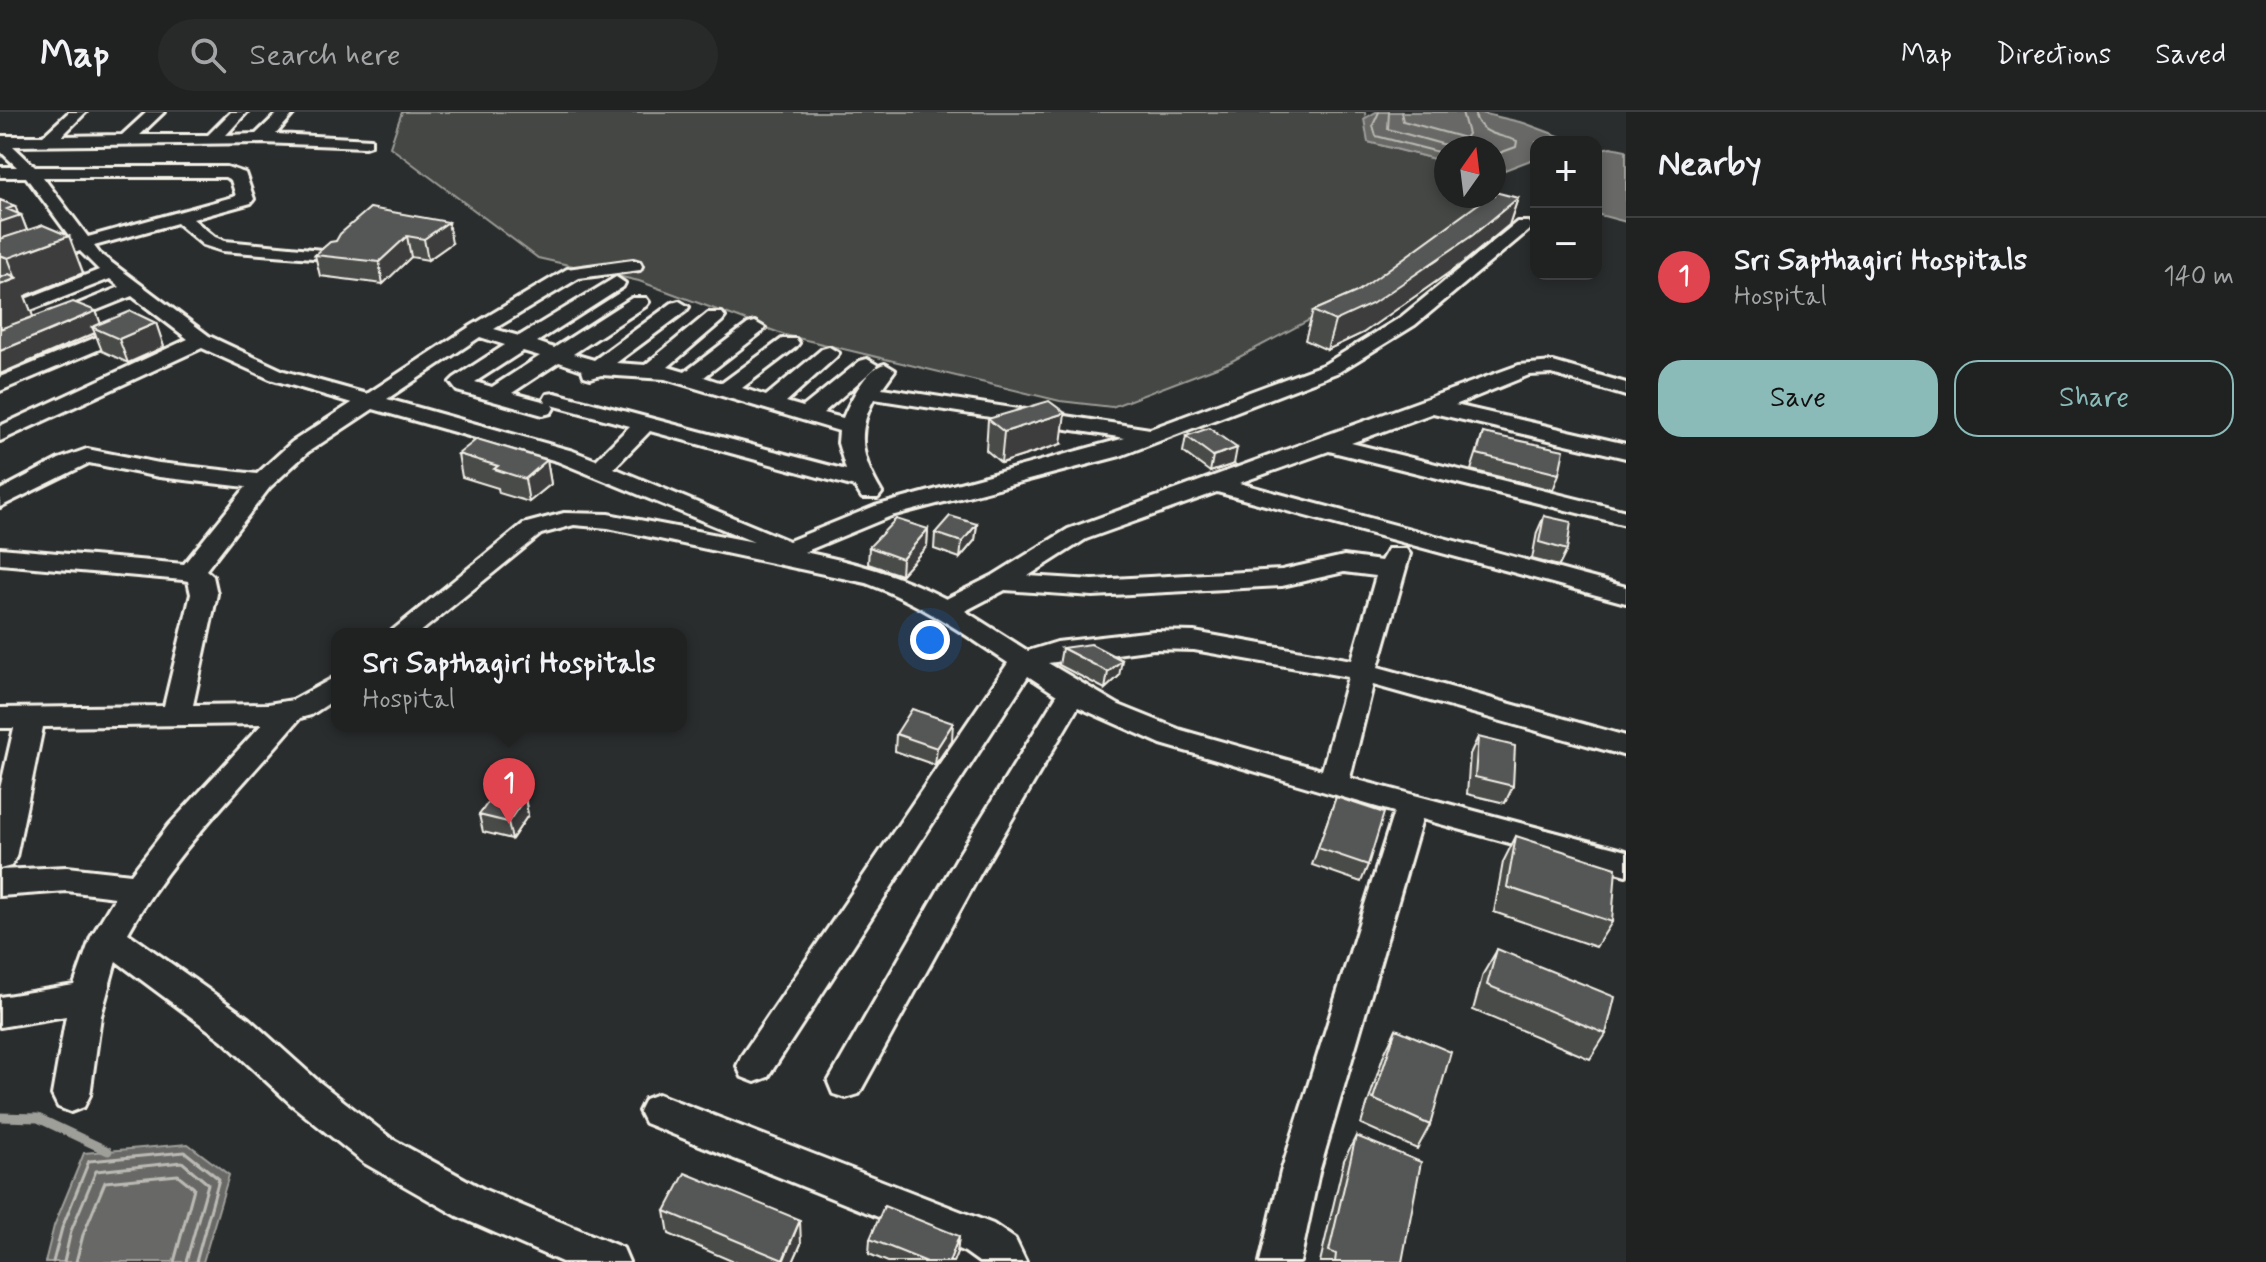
<!DOCTYPE html>
<meta charset="utf-8">
<style>
:root{--surface:#202222;--page:#282a2a;--text:#f1f3f6;--muted:#a2a4a5;--line:#3d3f40;--accent:#8bbbb9}
body{margin:0;font-family:Mynerve,sans-serif;background:var(--page);color:var(--text)}
.controls{position:absolute;right:24px;top:24px;display:grid;overflow:hidden;border-radius:16px;box-shadow:0 4px 12px #0003}
.controls button{width:72px;height:72px;display:grid;place-items:center;padding:0;border:0;border-bottom:2px solid var(--line);background:var(--surface);color:var(--text);font:40px sans-serif}
.compass{position:absolute;left:1434px;top:24px;width:72px;height:72px;border-radius:50%;background:var(--surface);box-shadow:0 4px 12px #0003;rotate:14deg}
.you{position:absolute;left:930px;top:528px;width:28px;height:28px;margin:-20px;border:6px solid #fff;border-radius:50%;background:#1a73e8;box-shadow:0 0 0 12px #1a73e833}
.badge{display:grid;place-items:center;width:52px;height:52px;border-radius:50%;background:var(--accent);color:#fff;font-size:26px;font-weight:700}
.pin{position:absolute;translate:-50% -66px;filter:drop-shadow(0 2px 4px #0008)}
.pin::after{content:'';position:absolute;top:42px;width:28px;height:24px;background:inherit;clip-path:polygon(0 0,100% 0,50% 100%)}
.popup{position:absolute;left:331px;top:516px;width:356px;height:104px;box-sizing:border-box;display:grid;place-content:center;border-radius:16px;background:var(--surface);filter:drop-shadow(0 2px 6px #0005);font-size:26px;white-space:nowrap;color:var(--muted)}
.popup b{font-size:30px;color:var(--text)}
.popup::after{content:'';position:absolute;left:50%;top:100%;margin-left:-16px;border:16px solid transparent;border-top-color:var(--surface)}
.list{margin:0;padding:0;list-style:none}
h2{display:flex;justify-content:space-between;align-items:center;height:104px;margin:0;padding:0 32px;font-size:34px}
h2 small{font-size:26px;font-weight:400;color:var(--muted)}
.list li{display:grid;grid-template-columns:52px 1fr auto;gap:24px;align-items:center;box-sizing:border-box;height:120px;padding:0 32px;border-top:2px solid var(--line)}
.list b{display:block;font-size:30px;white-space:nowrap}
.list p{margin:0;font-size:26px;white-space:nowrap;color:var(--muted)}
.list em{font-size:26px;font-style:normal;color:var(--muted)}
.actions{display:flex;gap:16px;padding:24px 32px}
.actions a{flex:1;padding:18px 0;border:2px solid var(--accent);border-radius:24px;text-align:center;font-size:28px;color:var(--accent)}
.actions .main{background:var(--accent);color:#111}
.icon{flex:none;width:44px;height:44px;fill:none;stroke:currentColor;stroke-width:2;stroke-linecap:round;stroke-linejoin:round}
.map{position:relative;flex:none;width:1626px;height:1150px;overflow:hidden}
header{display:flex;align-items:center;gap:48px;box-sizing:border-box;height:112px;padding:0 40px;background:var(--surface);border-bottom:2px solid var(--line)}
header strong{font-size:38px}
nav{display:flex;gap:44px;margin-inline-start:auto;font-size:28px}
.search{width:560px;height:72px;background:var(--page);display:flex;align-items:center;gap:20px;box-sizing:border-box;padding:0 28px;border-radius:44px;color:var(--muted);font-size:30px}
main{display:flex}
aside{flex:1;background:var(--surface)}
.map>svg:first-child{display:block}
.green{fill:#444645;stroke:#9c9c96;stroke-width:2}
.water{fill:#676866;stroke:#9f9f9a;stroke-width:2}
.lines{fill:none;stroke-linecap:round;stroke-linejoin:round}
.shore-far1{stroke:#bcbab4;stroke-width:2}
.shore{stroke:#bcbab4;stroke-width:3}
.stream{stroke:#9f9f9a;stroke-width:9}
.minor-casing{stroke:#f4f1e8;stroke-width:6}
.minor{fill:#2a2d2e;fill-rule:evenodd}
.wall{fill:#494b4a;stroke:#f4f1e8;stroke-width:2}
.shaded-wall{fill:#3c3d3c;stroke:#f4f1e8;stroke-width:2}
.building{fill:#555756;stroke:#f4f1e8;stroke-width:2}
</style>
<header>
<strong>Map</strong>
<div class="search"><svg class="icon" aria-label="search" viewBox="0 0 24 24"><circle cx="10" cy="10" r="6"/><path d="M15 15l6 6"/></svg>Search here</div>
<nav><a>Map</a><a>Directions</a><a>Saved</a></nav>
</header>
<main>
<div class="map">
<svg width="1626" height="1150" viewBox="0 0 1626 1150">
<rect width="100%" height="100%" fill="#2a2d2e"/>
<filter id="ink" filterUnits="userSpaceOnUse"><feTurbulence type="fractalNoise" baseFrequency=".0125" numOctaves="2"/><feDisplacementMap in="SourceGraphic" scale="16" xChannelSelector="R" yChannelSelector="G"/><feConvolveMatrix kernelMatrix="1 2 1 2 8 2 1 2 1" color-interpolation-filters="sRGB"/></filter>
<g filter="url(#ink)">
<!-- green -->
<path class="green" d="M402 0H1365L1368 30 1446 50V84H1490L1394 163 1230 250 1112 295 1060 289 785 223 639 169 538 146 390 35Z"/>
<!-- water -->
<path class="water" d="M1376 0H1477L1524 11 1564 26 1560 30H1536V46L1497 61H1494V36H1446V50L1368 30 1364 7Z
M1611 35 1626 38V110L1596 102V38Z
M188 1032 229 1063 203 1150H45L54 1114 84 1041Z"/>
<g class="lines">
<!-- shore-far1 -->
<path class="shore-far1" d="M1379 0 1373 13 1376 24 1446 42
M1389 0 1388 17 1456 36
M1401 0 1403 9 1465 26 1468 22 1462 0
M1474 0C1479 23 1498 22 1517 29L1516 35 1494 43"/>
<!-- shore -->
<path class="shore" d="M53 1150 62 1116 89 1049 185 1040 219 1067 196 1150
M64 1150 71 1119 96 1059 182 1050 208 1072 186 1150
M76 1150 83 1123 105 1070 178 1063 194 1076 174 1150"/>
<!-- stream -->
<path class="stream" d="M0 1005 38 1006 108 1039"/>
<!-- minor casing -->
<g class="minor-casing">
<path id="minor" d="M69 0H86L62 24 122 23 147 0H164L140 23H208L231 0H247L226 23 256 22 279 0H295L276 22 371 27V33L365 35 263 31 13 34 35 55H227L245 61 254 87 251 91 193 107 215 125 225 129 333 139 342 144 339 148 222 139 203 133 177 111 94 134 100 142 209 224 284 259 367 282 471 214 567 157 633 148 640 150 642 154 640 158 579 166 494 217 519 224 616 165 625 171 623 175 537 230 554 236 632 186H646L649 190 646 194 573 242 594 248 672 191 679 189 689 195 686 199 616 251 645 253 708 201H722L725 205 722 209 668 255 685 260 748 212 755 210 765 216 762 220 704 265 722 271 782 227H796L799 231 796 235 742 276 766 284 822 237 829 235 839 241 836 245 786 290 803 295 860 249 867 247 877 253 874 257 823 301 843 306C850 289 866 256 885 252L895 258 882 276 1150 317 1325 252 1401 205 1517 110H1529L1532 114 1529 118 1415 213 1339 260 1120 344 891 404 804 440C854 450 901 463 946 487L992 464 1068 417 1519 253 1553 250 1626 271V284L1552 262 1529 263 1455 293 1626 332V346L1433 301 1351 331 1626 399V413L1329 339 1239 371 1626 475V491L1217 380 1086 427 1028 464 1093 468 1282 458 1344 444 1381 449 1388 437H1406L1410 442 1378 555 1626 624V644L1373 573 1350 666 1626 739V763L1422 707 1319 1060 1300 1150H1260L1281 1060 1394 700 1161 632 1078 595 980 762 859 982 846 986 833 982 828 970 958 744 1057 583 1028 564 768 965 755 970 742 965 737 954 742 943 1008 551C962 520 918 490 866 471L608 416 574 413 541 422 418 522H388L523 412 564 401 608 402 754 430 557 349 373 297 308 340 270 375 206 458 213 464 217 482 193 593 268 592 293 588 337 564V586L311 603 300 606C241 677 173 740 128 821L248 906 318 969 392 1027 485 1078 623 1136 629 1150H562L457 1104 364 1051 292 993 222 928 116 849 101 904 90 983 84 995 71 1000 58 995 52 983 66 904 0 915V885L74 873 91 825 115 785 67 779 0 784V758L67 755 131 762 169 713 262 612 43 615 16 745 11 754 0 757V677L14 616H0V596L164 594 191 482 188 469 183 468 0 452V436L184 452 246 375 159 365 89 351 0 395V378L59 347 87 337 159 351 257 362 292 330 352 291 270 267 202 236 0 329V314L188 227 132 184 0 237V224L120 175 110 167 0 210V197L99 158 80 139 0 168V156L73 129 26 65H0V55H17L0 39V24H43ZM43 65H225L231 68 236 84 88 125ZM480 225 505 233 454 266 450 270 457 279 543 303 551 301 554 296 552 293 630 314 596 348 573 339 387 287ZM523 239 540 244 492 275 475 270ZM559 250 582 258 584 264 591 266 601 263 665 267 839 319 838 331 846 358 555 281 547 282 544 287 546 290 512 281ZM874 287 1125 326 875 394 789 429 614 356 650 319 855 375 862 386H878L882 381C862 348 855 322 874 287ZM1344 460 1376 464 1352 548 1194 520 1154 519 1057 530 1028 539 965 499 1005 478 1093 484 1282 474ZM1154 537 1194 538 1348 565 1322 658 1181 618 1119 593 1048 551Z
M131 211 141 217 138 221 0 279V265Z
M658 982 993 1112 1015 1127 1026 1150H979L965 1140 645 1011 639 999 645 987Z"/>
</g>
<!-- minor -->
<use href="#minor" class="minor"/>
</g>
<!-- wall -->
<path class="wall" d="M1518 86 1509 113 1464 150 1363 221 1327 238 1305 228 1313 199 1357 180Z
M0 88 15 94 18 102 21 103 27 118 83 161 25 184 33 205 96 199 101 212 156 211 164 235 128 251 102 239 95 221 0 262Z
M370 96 452 131 428 148 411 145 383 172 320 164 315 143 336 129Z
M988 307 1061 332 1001 351 986 338Z
M1483 321 1559 362 1553 378 1471 358Z
M1186 324 1234 352 1210 360 1183 340Z
M458 342 547 348 551 372 529 390 499 381 498 376 462 365Z
M1544 404 1567 438 1559 454 1532 447 1537 420Z
M977 412 975 428 960 446 934 437 935 421Z
M928 417 927 434 901 463 868 452 869 435Z
M1062 536 1119 564 1105 577 1059 553Z
M896 622 952 628 935 653 895 639Z
M1478 625 1513 674 1505 691 1467 682 1470 642Z
M1336 685 1368 753 1361 770 1312 753Z
M525 686 528 703 512 727 483 720 479 703Z
M1516 724 1612 810 1596 835 1494 800 1503 750Z
M1497 838 1606 922 1590 947 1473 898 1483 862Z
M1396 917 1430 1013 1417 1037 1361 1012 1384 942Z
M1356 1024 1402 1150H1320L1344 1048Z
M665 1099 801 1132 793 1150H734L669 1122Z
M959 1124 957 1140 953 1150H888L869 1142 870 1127Z"/>
<!-- shaded-wall -->
<path class="shaded-wall" d="M1518 86 1509 113 1464 150 1363 221 1327 238 1335 209Z
M15 94 19 104 21 103 34 137 69 124 83 161 25 184 34 207 3 220 0 213V173L16 167 8 146 0 143V110L7 97Z
M448 110 452 131 428 148 424 127Z
M407 124 411 145 383 172 379 150Z
M96 199 103 218 92 215 95 221 0 262V239Z
M156 211 164 235 128 251 119 227Z
M1065 301 1061 332 1001 351 1004 320Z
M1237 336 1234 352 1210 360 1213 344Z
M547 348 551 372 529 390 525 367Z
M977 412 975 428 960 446 962 430Z
M928 417 927 434 901 463 902 447Z
M1122 548 1119 564 1105 577 1108 560Z
M953 611 952 628 935 653 937 636Z
M525 686 528 703 512 727 508 710Z
M800 1108 801 1132 793 1150H783Z
M959 1124 957 1140 953 1150H949Z"/>
<!-- building -->
<path class="building" d="M1495 80 1518 86 1473 123 1372 192 1335 209 1313 199 1357 180 1489 84H1494Z
M0 88 15 94 7 97 21 103 0 110Z
M370 96 448 110 424 127 407 124 379 150 315 143 330 130 336 129 340 122Z
M43 113 69 124 8 146 0 143V127Z
M9 162 17 166 0 173V166Z
M73 190 96 199 0 239V217Z
M131 199 156 211 119 227 92 215Z
M1049 289 1065 301 1004 320 988 307Z
M1209 316 1237 336 1213 344 1186 324Z
M1483 321 1564 338 1559 362 1477 342Z
M477 327 547 348 525 367 494 357 498 354 458 342Z
M950 404 977 412 962 430 935 421Z
M1544 404 1571 410 1567 438 1539 430Z
M896 407 928 417 902 447 869 435Z
M1091 532 1122 548 1108 560 1062 536Z
M912 597 953 611 937 636 896 622Z
M1478 625 1515 634 1513 674 1475 665Z
M496 679 525 686 508 710 479 703Z
M1336 685 1384 701 1368 753 1318 736Z
M1516 724 1616 756 1612 810 1507 775Z
M1497 837 1615 885 1606 922 1487 873Z
M1396 917 1451 940 1430 1013 1373 987Z
M1356 1024 1421 1050 1402 1150H1335L1336 1142 1329 1139Z
M685 1061 800 1108 783 1148 665 1099Z
M884 1094 959 1124 949 1150H927L870 1127Z"/>
</g>
</svg>
<div class="controls">
<button>+</button>
<button>−</button>
</div>
<svg class="compass" viewBox="-18 -18 36 36"><path d="M0-13l5 13h-10z" fill="#e53935"/><path d="M0 13l5-13h-10z" fill="#a2a4a5"/></svg>
<div class="you"></div>
<div class="pin badge" style="left:509px;top:712px;background:#e0444e">1</div>
<div class="popup"><b>Sri Sapthagiri Hospitals</b>Hospital</div>
</div>
<aside>
<h2>Nearby<small></small></h2>
<ul class="list">
<li><span class="badge" style="background:#e0444e">1</span><div><b>Sri Sapthagiri Hospitals</b><p>Hospital</p></div><em>140 m</em></li>
</ul>
<div class="actions"><a class="main">Save</a><a>Share</a></div>
</aside>
</main>
